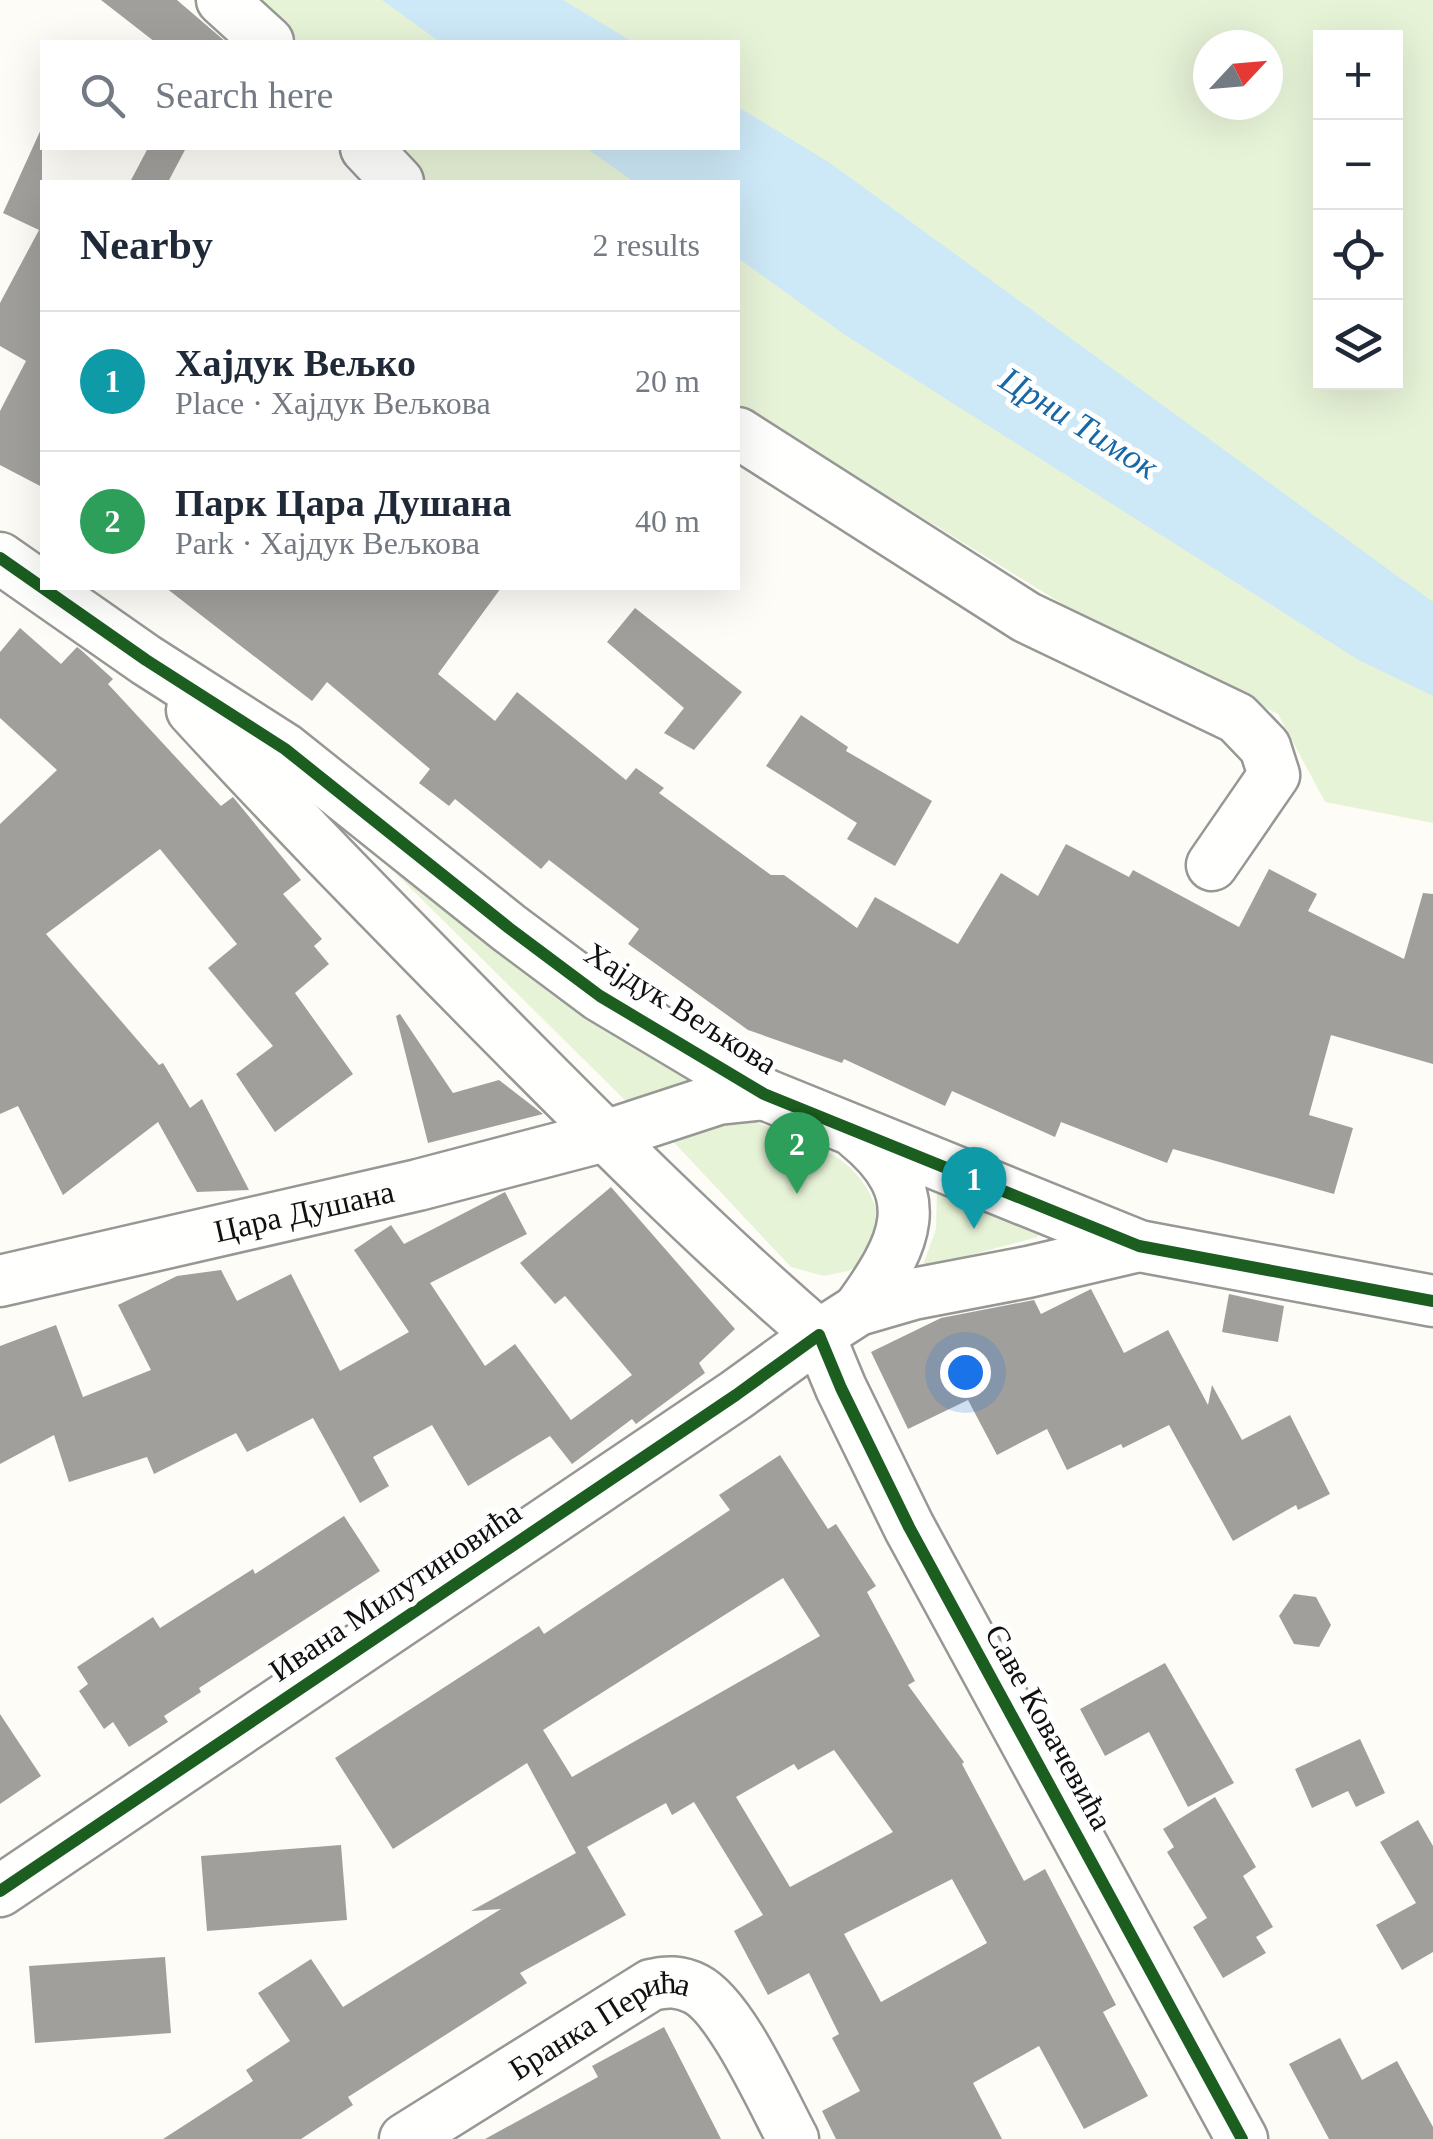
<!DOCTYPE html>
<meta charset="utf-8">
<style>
:root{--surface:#fff;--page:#f2f2f3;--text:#1f2937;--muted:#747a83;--line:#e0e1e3;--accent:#1a73e8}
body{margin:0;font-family:"Times New Roman",serif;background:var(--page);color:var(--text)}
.controls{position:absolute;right:30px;top:30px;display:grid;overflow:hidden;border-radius:0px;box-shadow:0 10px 40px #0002}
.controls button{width:90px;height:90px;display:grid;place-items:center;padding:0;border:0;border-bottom:2px solid var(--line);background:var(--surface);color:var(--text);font:50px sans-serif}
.compass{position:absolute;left:1193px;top:30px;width:90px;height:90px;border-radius:50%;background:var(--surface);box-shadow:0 10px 40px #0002;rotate:64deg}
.you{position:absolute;left:965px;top:1372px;width:35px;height:35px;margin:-25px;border:8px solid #fff;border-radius:50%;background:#1a73e8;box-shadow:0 0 0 15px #1a73e833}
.badge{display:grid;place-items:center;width:65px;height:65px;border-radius:50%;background:var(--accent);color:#fff;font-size:32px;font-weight:700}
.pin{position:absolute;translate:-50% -82px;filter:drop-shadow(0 2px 5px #0008)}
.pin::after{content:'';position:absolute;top:52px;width:35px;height:30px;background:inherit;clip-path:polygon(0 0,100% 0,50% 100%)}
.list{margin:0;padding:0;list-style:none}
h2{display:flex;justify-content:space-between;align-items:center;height:130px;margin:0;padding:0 40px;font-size:42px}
h2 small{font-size:32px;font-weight:400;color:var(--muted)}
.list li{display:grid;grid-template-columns:65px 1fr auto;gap:30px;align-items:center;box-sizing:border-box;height:140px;padding:0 40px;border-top:2px solid var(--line)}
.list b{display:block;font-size:38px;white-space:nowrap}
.list p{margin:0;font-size:32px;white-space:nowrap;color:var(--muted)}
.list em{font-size:32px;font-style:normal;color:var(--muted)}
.icon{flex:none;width:55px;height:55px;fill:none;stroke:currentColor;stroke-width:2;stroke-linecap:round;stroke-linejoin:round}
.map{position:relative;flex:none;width:1433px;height:2139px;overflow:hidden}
.search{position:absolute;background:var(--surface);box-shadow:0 10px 40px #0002;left:40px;top:40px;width:700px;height:110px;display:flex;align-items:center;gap:25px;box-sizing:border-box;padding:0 35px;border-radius:0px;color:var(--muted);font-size:38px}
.panel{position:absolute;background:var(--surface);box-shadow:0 10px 40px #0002;left:40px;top:180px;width:700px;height:410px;border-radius:0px}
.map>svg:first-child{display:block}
.green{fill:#e7f3d7;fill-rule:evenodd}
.water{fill:#cde8f7}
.building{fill:#a19f9c;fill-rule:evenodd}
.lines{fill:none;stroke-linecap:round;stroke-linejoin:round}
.minor-casing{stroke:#979795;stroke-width:55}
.minor{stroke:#fffffe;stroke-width:50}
.cycleway-casing{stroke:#fff;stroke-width:19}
.cycleway{stroke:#1b5e20;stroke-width:12}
.labels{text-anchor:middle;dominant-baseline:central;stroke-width:10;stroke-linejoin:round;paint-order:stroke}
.street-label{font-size:32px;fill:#111;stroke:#fff}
.water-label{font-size:35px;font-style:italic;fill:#1768a6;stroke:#fff}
</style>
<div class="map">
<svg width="1433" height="2139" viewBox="0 0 1433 2139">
<rect width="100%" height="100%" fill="#fdfcf7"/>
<!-- green -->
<path class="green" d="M261 0H1433V823L1325 802 1278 714 1061 603 738 404V182H419L389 148H738V42H298ZM1320 38H1396V382H1320ZM1208 45H1268V105H1208Z
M375 853 698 1084 630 1105Z
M748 1119C815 1147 868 1152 882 1232L865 1261 848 1271 824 1276 791 1267 666 1134Z
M937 1188 1039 1228 1038 1237 922 1268 936 1229Z"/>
<!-- water -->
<path class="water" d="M382 0H563L633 42H440Z
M738 107 830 163 1433 602V696L1357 659 845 335 738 258V182H634L586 148H738Z"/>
<!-- building -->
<path class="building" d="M101 0H177L226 42H155Z
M42 127V487L0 465V411L26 361 0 346V303L39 230 3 213Z
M148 148H186L168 182H130Z
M166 588H501L438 674 495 721 517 692 626 780 636 768 664 788 659 793 771 875H784L857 928 875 897 958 944 1001 873 1038 896 1066 844 1129 877 1133 870 1239 927 1269 869 1317 894 1308 911 1404 959 1423 893 1433 894V1064L1331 1035 1309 1115 1353 1128 1334 1194 1173 1149 1167 1163 1061 1122 1055 1137 952 1091 945 1106 844 1059 842 1063 748 1030 628 944 639 929 549 860 541 869 455 799 449 806 419 783 430 769 327 682 312 701Z
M635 608 742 692 694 750 664 733 684 708 607 642Z
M20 628 61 664 77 647 81 650 113 679 108 684 221 806 233 797 301 880 283 894 322 939 314 946 329 964 295 993 353 1074 275 1132 236 1074 273 1046 208 968 237 944 160 849 46 934 159 1065 163 1063 190 1108 202 1099 249 1190 197 1192 158 1122 63 1195 18 1106 0 1114V824L57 770 0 718V652Z
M801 715 848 747 846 751 932 801 895 866 847 839 857 823 766 766Z
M400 1014 453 1093 499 1080 543 1114 428 1143 396 1016Z
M611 1187 735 1329 699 1363 705 1373 636 1424 632 1419 572 1464 550 1436 468 1486 432 1425 373 1457 389 1486 360 1503 313 1418 247 1452 236 1433 154 1474 147 1457 69 1482 54 1435 0 1464V1346L56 1325 83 1397 151 1370 118 1305 177 1276 221 1270 237 1301 291 1274 340 1371 409 1332 354 1250 391 1225 404 1244 505 1192 527 1234 430 1283 485 1366 515 1344 571 1420 632 1375 565 1296 555 1304 520 1263Z
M1091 1289 1124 1353 1168 1330 1208 1405 1212 1385 1242 1440 1290 1415 1330 1494 1298 1510 1296 1505 1233 1541 1169 1425 1123 1448 1121 1444 1067 1470 1047 1429 997 1455 968 1400 908 1429 871 1352 941 1318 1034 1300 1041 1314Z
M1229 1294 1284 1306 1278 1342 1222 1332Z
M780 1455 828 1529 836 1524 876 1586 867 1592 915 1681 908 1685 964 1762 962 1764 1024 1881 1045 1869 1116 2005 1103 2012 1148 2096 1084 2129 1039 2046 973 2083 1002 2139H836L822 2111 860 2091 832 2038 839 2034 809 1973 768 1995 734 1931 763 1915 694 1802 672 1815 666 1803 587 1847 626 1915 520 1973 527 1983 348 2097 353 2105 301 2139H163L253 2081 246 2070 290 2041 258 1993 311 1959 343 2007 501 1909 471 1911 576 1853 527 1763 393 1849 335 1758 539 1626 544 1634 730 1510 719 1495ZM783 1578 820 1636 572 1777 543 1730ZM834 1750 893 1832 790 1887 736 1797 794 1764 798 1770ZM952 1879 987 1943 881 2002 844 1934Z
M344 1516 380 1571 199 1688 201 1692 164 1716 168 1722 129 1747 113 1722 104 1729 79 1691 88 1684 77 1667 153 1617 160 1628 253 1569 255 1574Z
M1294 1594 1316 1597 1331 1625 1319 1647 1294 1644 1279 1616Z
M1165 1663 1234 1783 1188 1807 1149 1732 1105 1756 1080 1709Z
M0 1714 41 1776 0 1804Z
M1360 1739 1385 1793 1356 1807 1348 1791 1312 1808 1295 1769Z
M1215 1797 1256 1867 1243 1876 1273 1927 1256 1937 1266 1953 1223 1978 1193 1927 1207 1918 1167 1852 1174 1847 1163 1829Z
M1418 1820 1433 1846V1952L1402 1970 1376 1925 1416 1903 1380 1842Z
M341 1845 347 1920 207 1931 201 1856Z
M165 1957 171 2033 35 2043 29 1966Z
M664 2027 721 2139H485L598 2077 592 2066Z
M1340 2038 1362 2080 1397 2061 1433 2127V2139H1329L1289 2064Z"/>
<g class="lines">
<!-- minor casing -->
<g class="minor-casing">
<g id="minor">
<path d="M222 0 268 42"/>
<path d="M366 148 398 182"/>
<path d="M738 433 1026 617 1237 718 1265 747 1274 775 1212 865"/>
<path d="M0 558 146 660 285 749 509 928 600 996 764 1094 1139 1246 1433 1301"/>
<path d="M192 710C289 816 390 918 491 1021 598 1129 704 1236 819 1335L858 1310 913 1294 1028 1272 1139 1246"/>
<path d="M857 1134C932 1195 905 1245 858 1310"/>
<path id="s1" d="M0 1281 418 1185 605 1136 718 1099 764 1094"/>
<path d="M0 1891 736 1395 819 1335 841 1388 909 1527 1242 2139"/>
<path id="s2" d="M405 2139 651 1985C667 1981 680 1981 696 1989 731 2007 773 2102 793 2139"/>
</g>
</g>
<!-- minor -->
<use href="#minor" class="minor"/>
<!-- cycleway casing -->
<g class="cycleway-casing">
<path id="cycleway" d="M0 558 146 660 285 749 509 928 600 996 764 1094 1139 1246 1433 1301
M0 1891 736 1395 819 1335 841 1388 909 1527 1242 2139"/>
</g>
<!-- cycleway -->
<use href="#cycleway" class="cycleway"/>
</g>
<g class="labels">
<!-- street labels -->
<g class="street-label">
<text transform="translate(681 1008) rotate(32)">Хајдук Вељкова</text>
<text stroke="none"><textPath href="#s1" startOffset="312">Цара Душана</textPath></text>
<text transform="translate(395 1591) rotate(-34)">Ивана Милутиновића</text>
<text transform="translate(1049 1727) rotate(61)">Саве Ковачевића</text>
<text stroke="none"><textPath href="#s2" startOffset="228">Бранка Перића</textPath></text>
</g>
<!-- water labels -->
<g class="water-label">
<text transform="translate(1079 423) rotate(32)">Црни Тимок</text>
</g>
</g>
</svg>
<div class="controls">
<button>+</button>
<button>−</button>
<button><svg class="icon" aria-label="locate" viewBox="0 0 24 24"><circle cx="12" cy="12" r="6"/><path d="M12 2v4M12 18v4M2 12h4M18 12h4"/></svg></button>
<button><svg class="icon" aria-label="layers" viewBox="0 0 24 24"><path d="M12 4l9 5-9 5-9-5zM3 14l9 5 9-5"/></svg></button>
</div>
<svg class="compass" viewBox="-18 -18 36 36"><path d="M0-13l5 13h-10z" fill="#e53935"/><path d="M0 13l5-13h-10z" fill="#747a83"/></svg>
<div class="you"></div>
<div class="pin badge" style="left:974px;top:1229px;background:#0f9aa8">1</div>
<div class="pin badge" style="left:797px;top:1194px;background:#2e9e5b">2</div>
<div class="search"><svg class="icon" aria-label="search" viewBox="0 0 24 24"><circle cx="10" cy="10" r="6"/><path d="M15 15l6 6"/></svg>Search here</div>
<section class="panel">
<h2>Nearby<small>2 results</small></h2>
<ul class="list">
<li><span class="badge" style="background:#0f9aa8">1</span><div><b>Хајдук Вељко</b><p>Place · Хајдук Вељкова</p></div><em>20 m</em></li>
<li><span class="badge" style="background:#2e9e5b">2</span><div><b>Парк Цара Душана</b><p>Park · Хајдук Вељкова</p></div><em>40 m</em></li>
</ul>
</section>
</div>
